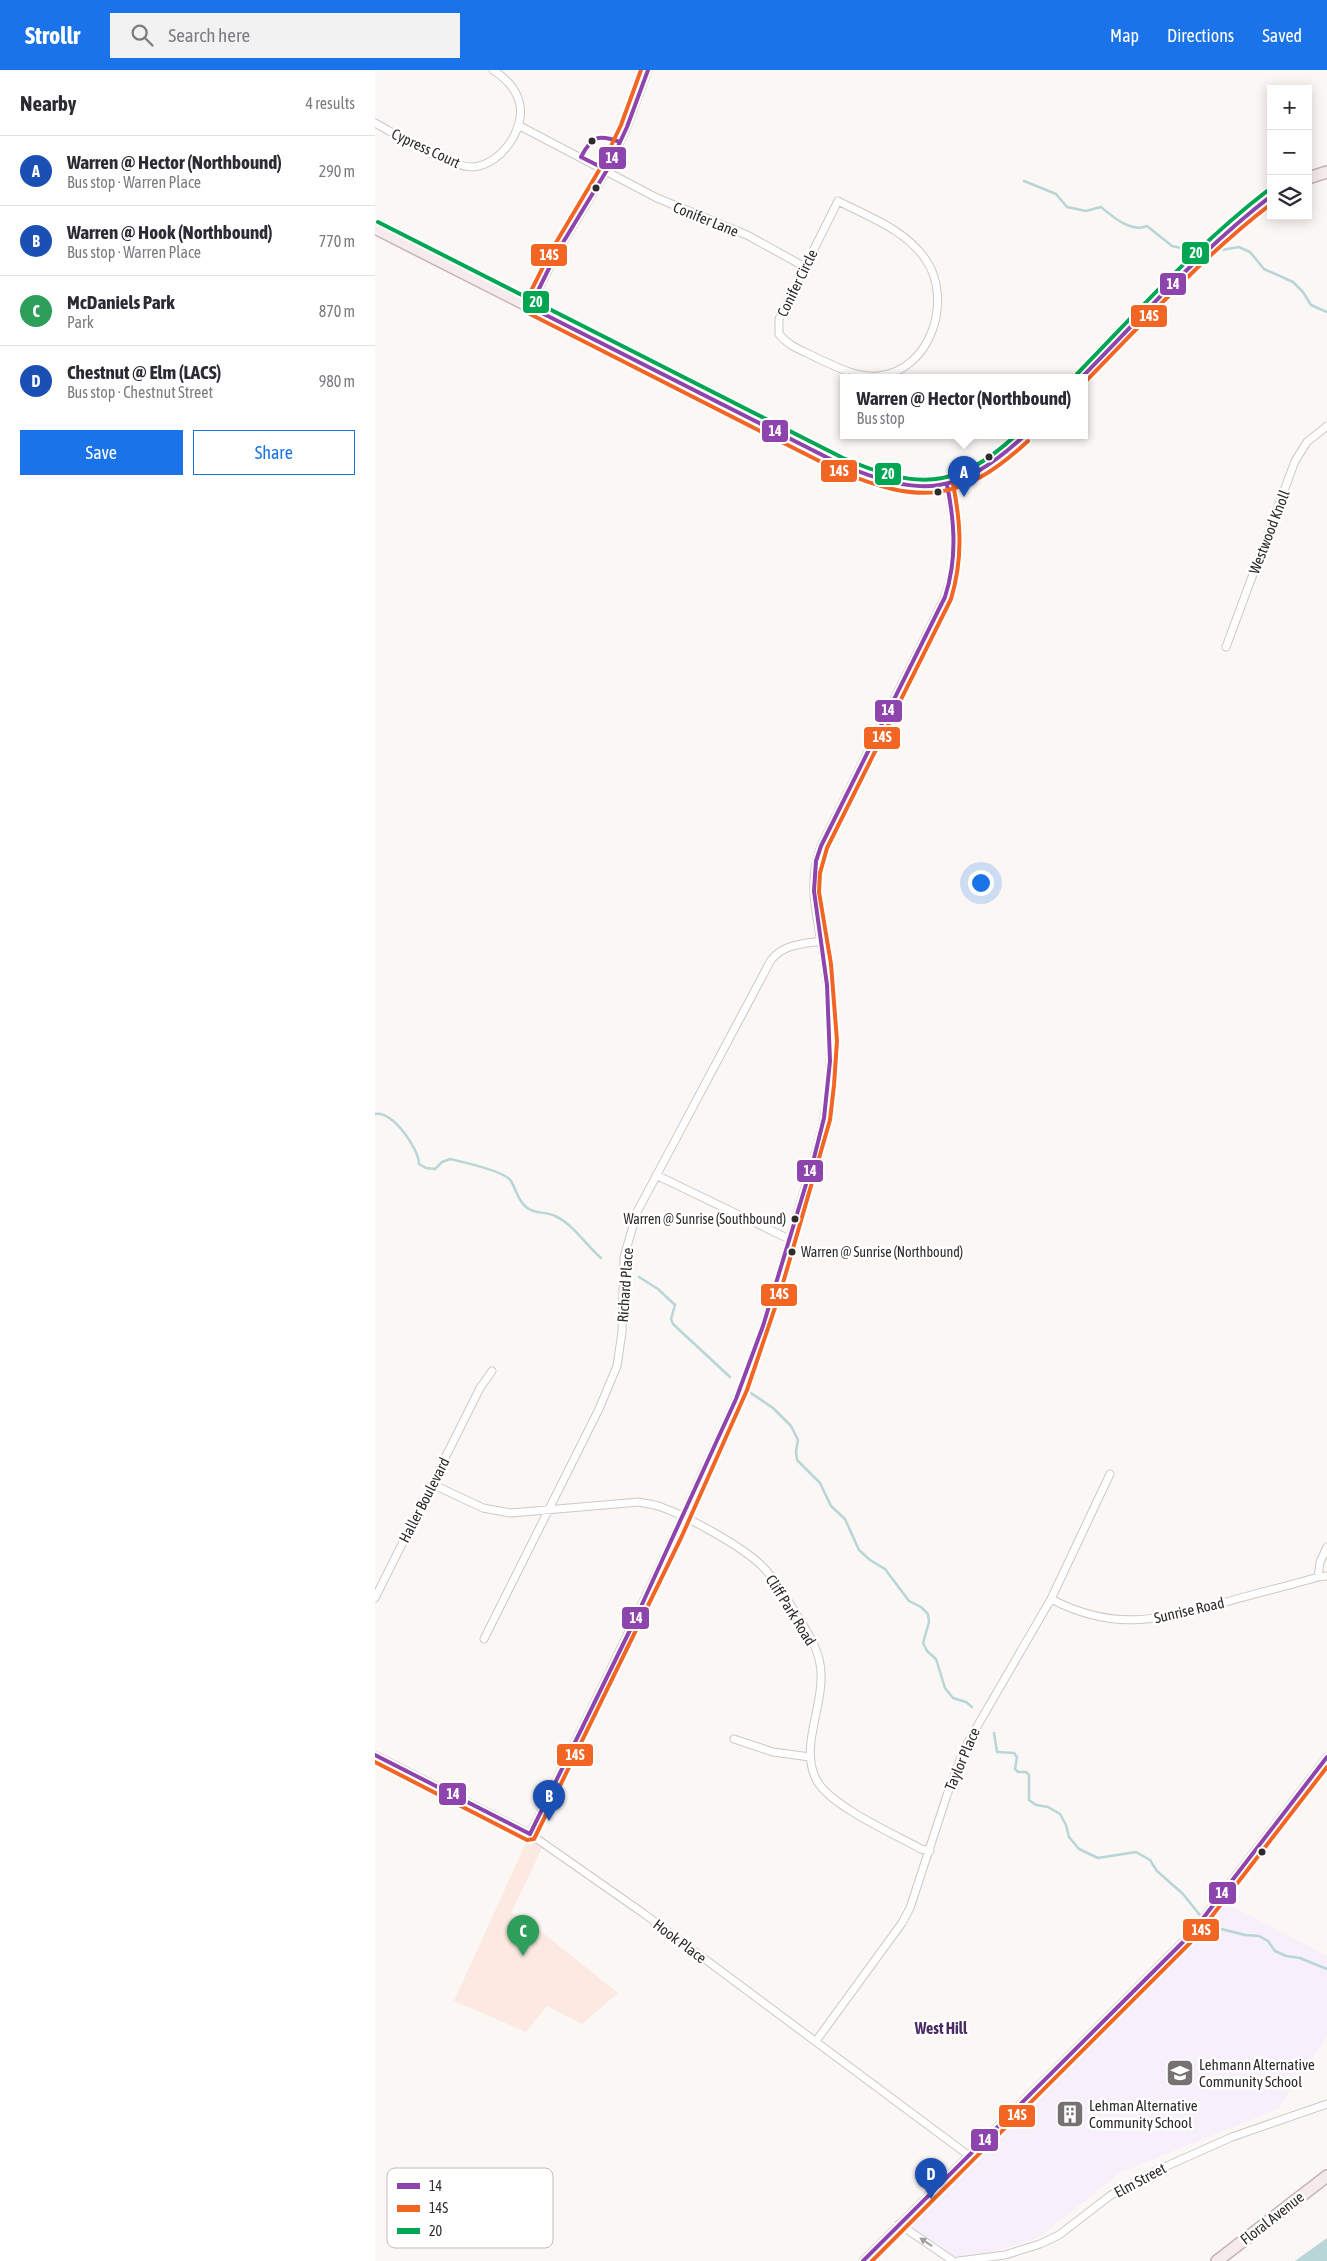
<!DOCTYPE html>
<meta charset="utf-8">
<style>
:root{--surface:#fff;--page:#f2f2f3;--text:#2b2b33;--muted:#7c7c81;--line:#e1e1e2;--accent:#1a73e8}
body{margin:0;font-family:"Asap Condensed",sans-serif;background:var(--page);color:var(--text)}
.controls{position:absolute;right:15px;top:15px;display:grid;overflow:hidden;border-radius:0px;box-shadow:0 2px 12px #0003}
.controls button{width:45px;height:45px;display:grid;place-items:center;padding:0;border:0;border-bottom:1px solid var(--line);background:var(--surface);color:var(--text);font:25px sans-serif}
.you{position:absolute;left:605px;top:812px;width:18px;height:18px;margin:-12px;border:4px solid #fff;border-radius:50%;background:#1a73e8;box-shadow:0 0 0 8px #1a73e833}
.badge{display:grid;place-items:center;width:32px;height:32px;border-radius:50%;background:var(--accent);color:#fff;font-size:16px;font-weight:700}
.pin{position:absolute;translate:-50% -41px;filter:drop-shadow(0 1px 2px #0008)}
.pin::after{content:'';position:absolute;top:26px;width:18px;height:15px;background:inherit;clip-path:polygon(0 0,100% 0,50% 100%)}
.popup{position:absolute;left:465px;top:304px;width:248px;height:65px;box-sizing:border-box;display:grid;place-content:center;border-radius:0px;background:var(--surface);filter:drop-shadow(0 1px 4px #0005);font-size:16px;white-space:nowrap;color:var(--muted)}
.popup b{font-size:19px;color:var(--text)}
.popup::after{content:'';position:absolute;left:50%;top:100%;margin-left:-10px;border:10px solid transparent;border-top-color:var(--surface)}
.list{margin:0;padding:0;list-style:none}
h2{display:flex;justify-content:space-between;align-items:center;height:65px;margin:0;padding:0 20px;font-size:21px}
h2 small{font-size:16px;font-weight:400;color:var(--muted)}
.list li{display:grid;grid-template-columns:32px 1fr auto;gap:15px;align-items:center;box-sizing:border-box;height:70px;padding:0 20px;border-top:1px solid var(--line)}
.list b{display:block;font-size:19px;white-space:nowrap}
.list p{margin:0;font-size:16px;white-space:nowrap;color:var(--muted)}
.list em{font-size:16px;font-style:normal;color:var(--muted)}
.actions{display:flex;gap:10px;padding:15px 20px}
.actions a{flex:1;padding:11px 0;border:1px solid var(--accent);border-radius:0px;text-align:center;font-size:18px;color:var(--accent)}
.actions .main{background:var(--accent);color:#fff}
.icon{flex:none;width:28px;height:28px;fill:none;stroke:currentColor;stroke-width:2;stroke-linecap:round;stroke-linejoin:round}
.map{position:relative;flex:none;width:952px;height:2191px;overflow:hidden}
header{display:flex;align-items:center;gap:30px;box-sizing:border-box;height:70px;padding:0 25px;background:var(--accent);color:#fff}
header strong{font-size:24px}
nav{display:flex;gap:28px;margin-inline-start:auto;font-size:18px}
.search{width:350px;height:45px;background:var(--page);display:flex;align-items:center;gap:12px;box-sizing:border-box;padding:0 18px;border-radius:0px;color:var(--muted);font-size:19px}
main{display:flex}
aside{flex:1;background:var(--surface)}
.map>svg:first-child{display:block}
.education{fill:#f7eff9}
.park{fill:#fce9e2}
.water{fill:#b8d5d7}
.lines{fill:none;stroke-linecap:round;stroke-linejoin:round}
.stream{stroke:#b8d5d7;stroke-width:2.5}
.street-casing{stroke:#ccc9c7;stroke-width:9}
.primary-casing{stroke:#c5b2b2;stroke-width:14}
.street{stroke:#fefefe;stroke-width:7}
.primary{stroke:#f6ebec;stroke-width:11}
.bus-1-casing{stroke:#fff;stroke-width:8}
.bus-2-casing{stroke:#fff;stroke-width:8}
.bus-3-casing{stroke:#fff;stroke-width:8}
.bus-1{stroke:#8e44ad;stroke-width:4}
.bus-2{stroke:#f26522;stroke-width:4}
.bus-3{stroke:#00a651;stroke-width:4}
.oneway{fill:#a09f9f}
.bus-dot{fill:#2e2b2a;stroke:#fff;stroke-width:2}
.labels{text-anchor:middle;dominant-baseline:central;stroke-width:5;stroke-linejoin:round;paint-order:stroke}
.bus-label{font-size:14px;fill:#2e2b2a;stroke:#fff;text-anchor:end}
.street-label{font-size:15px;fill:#2e2b2a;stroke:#fff}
.poi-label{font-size:15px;fill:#2e2b2a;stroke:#fff;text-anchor:start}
.neighbourhood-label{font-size:16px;font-weight:bold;fill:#4a2c65;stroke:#fff}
.key{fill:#fff;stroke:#c0bfbf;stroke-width:1}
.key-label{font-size:14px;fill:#2e2b2a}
.line-badge{stroke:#fff;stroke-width:2}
.badge-label{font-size:14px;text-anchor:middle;font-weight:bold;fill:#fff}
</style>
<header>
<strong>Strollr</strong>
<div class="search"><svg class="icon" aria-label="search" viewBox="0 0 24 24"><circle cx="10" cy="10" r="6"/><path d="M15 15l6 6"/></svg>Search here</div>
<nav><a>Map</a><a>Directions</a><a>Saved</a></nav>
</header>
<main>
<aside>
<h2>Nearby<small>4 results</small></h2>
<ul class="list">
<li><span class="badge" style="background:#1a4fb4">A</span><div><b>Warren @ Hector (Northbound)</b><p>Bus stop · Warren Place</p></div><em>290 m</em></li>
<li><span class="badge" style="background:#1a4fb4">B</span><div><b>Warren @ Hook (Northbound)</b><p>Bus stop · Warren Place</p></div><em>770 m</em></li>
<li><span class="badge" style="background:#2e9e5b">C</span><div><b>McDaniels Park</b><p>Park</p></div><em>870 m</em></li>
<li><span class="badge" style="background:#1a4fb4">D</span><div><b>Chestnut @ Elm (LACS)</b><p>Bus stop · Chestnut Street</p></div><em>980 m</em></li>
</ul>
<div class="actions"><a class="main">Save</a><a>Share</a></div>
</aside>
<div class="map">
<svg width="952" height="2191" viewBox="0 0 952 2191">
<rect width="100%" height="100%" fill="#fbf7f5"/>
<!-- education -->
<path class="education" d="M851 1833 952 1886V1966L903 2039 746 2102 662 2169 581 2191 529 2153 821 1866Z"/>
<!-- park -->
<path class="park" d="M155 1764 169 1774 136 1843 149 1848 243 1923 207 1954 172 1936 151 1962 79 1931Z"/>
<!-- water -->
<path class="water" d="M952 2168V2191H920Z"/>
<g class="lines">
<!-- stream -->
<path class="stream" d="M649 111 681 124 692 137 711 141 726 137C738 147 756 163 772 156L797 176 811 179
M846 180 864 177 875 182 889 199 918 212 928 222 936 235 952 242
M0 1044C18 1041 44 1079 44 1094L51 1098 60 1099 67 1092 75 1089C88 1092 130 1101 136 1111 142 1121 142 1129 151 1137 160 1145 171 1141 180 1146 198 1154 211 1175 226 1188
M264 1207 283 1219 300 1235 296 1249 298 1254 355 1307
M376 1323 398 1338 416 1356 423 1370 421 1381 422 1390 445 1413 456 1436 470 1449 484 1480 495 1490 510 1499 534 1531 546 1537 553 1544 554 1552 548 1573 552 1581 561 1589 570 1618 578 1628 591 1632 597 1637
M619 1663 622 1682 639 1683 642 1687 640 1699 643 1702H651L654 1705V1730L661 1735 673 1737 685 1744 691 1755 694 1767 704 1779 723 1788 761 1782 775 1790 782 1801 808 1824 824 1844
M846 1859 870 1865 884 1866 893 1871 900 1881 911 1886 925 1888 952 1899"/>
<!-- street casing -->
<g class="street-casing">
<path id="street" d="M0 53C24 66 73 97 98 97 127 95 154 55 143 28 138 15 129 7 118 0
M143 55 282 128 372 165 430 197
M463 131C494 147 531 160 551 190 578 230 556 301 503 306 481 308 462 297 442 288 429 281 414 277 404 264V249Z
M155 237 181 184 232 100 252 57 273 0
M851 577 920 391 932 372 952 356
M281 1105 414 1169
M57 1414 108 1438 136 1443 264 1432C271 1434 279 1434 286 1437 312 1446 368 1477 387 1496 401 1510 411 1528 422 1545 433 1563 446 1582 446 1604 448 1639 424 1678 442 1711 456 1736 519 1764 546 1779L555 1781
M943 1507 945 1492 952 1477
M0 1528 105 1318 117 1301
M676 1529C741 1563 785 1549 851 1532 882 1523 913 1516 943 1507L952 1506
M109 1569 224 1339 242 1296 247 1262 249 1187 262 1142 396 890C409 874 427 874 446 871
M359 1669 398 1682 435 1687
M0 1685 155 1764 268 1843 593 2085
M155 1764C210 1652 266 1540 317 1426 333 1389 352 1353 367 1315 388 1263 403 1209 419 1155 429 1119 442 1084 449 1048 458 998 457 946 450 896 445 856 430 816 446 776L570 527C584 487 581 456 572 415
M441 1971 527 1853 535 1838 572 1725 589 1679 676 1529 735 1404
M524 2154 578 2191
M488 2191 816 1864 952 1687
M584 2191 630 2185 665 2174 684 2165 736 2125 785 2099 857 2067 952 2034"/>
</g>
<!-- primary casing -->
<g class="primary-casing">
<path id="primary" d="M933 108 952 102
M0 158 465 394C540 429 590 427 649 366
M706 308 829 183 861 153 896 126
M842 2191 952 2106"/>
</g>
<!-- street -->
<use href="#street" class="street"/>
<!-- primary -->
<use href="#primary" class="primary"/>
<!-- bus-1 casing -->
<g class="bus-1-casing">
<path id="bus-1" d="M232 100 206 87C217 66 223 64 245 72
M155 237 465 394C545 428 584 426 649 366
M155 237 181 184 232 100 252 57 273 0
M706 308C767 246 826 180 896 126
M0 1685 155 1764
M155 1764 258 1554 361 1329 388 1256 439 1088 449 1048 455 991 452 915 439 821 441 791 446 776 570 527C582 489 580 454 572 415
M488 2191 816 1864 952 1687"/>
</g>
<!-- bus-2 casing -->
<g class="bus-2-casing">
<path id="bus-2" d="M266 0 246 55 226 97 176 181 149 235 151 242 462 400C545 435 586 433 653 371
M710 312C770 251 828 186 896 134
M0 1692 152 1770 159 1769 306 1468 372 1320 406 1220 455 1050 459 1015 462 971 456 894 444 822 445 803 452 778 576 529C588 489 586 454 578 414
M497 2191 820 1868 952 1697"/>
</g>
<!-- bus-3 casing -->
<g class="bus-3-casing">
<path id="bus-3" d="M3 152 468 388C540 419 580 421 640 366
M702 304C763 241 822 175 892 121"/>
</g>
<!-- bus-1 -->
<use href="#bus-1" class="bus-1"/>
<!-- bus-2 -->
<use href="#bus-2" class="bus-2"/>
<!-- bus-3 -->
<use href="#bus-3" class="bus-3"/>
</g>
<!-- one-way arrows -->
<defs><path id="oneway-solid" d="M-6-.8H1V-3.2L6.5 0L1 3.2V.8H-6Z" transform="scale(1.25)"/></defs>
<use class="oneway" href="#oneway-solid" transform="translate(551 2172) rotate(-146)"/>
<!-- icons -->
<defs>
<g id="school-square" transform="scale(1.4375)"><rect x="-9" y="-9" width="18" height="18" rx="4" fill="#767271" stroke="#fff"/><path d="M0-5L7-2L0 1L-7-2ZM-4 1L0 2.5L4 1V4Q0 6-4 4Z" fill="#fff"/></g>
<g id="building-square" transform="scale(1.4375)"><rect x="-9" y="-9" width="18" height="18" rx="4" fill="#767271" stroke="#fff"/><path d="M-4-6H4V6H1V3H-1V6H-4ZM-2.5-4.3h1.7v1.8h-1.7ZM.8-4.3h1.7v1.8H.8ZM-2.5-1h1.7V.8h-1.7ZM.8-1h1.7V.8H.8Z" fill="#fff"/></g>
</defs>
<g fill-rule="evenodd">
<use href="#school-square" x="805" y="2003"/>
<use href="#building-square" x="695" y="2044"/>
</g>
<!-- markers -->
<g class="bus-dot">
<circle cx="217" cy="71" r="4.5"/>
<circle cx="221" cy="118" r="4.5"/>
<circle cx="614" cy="387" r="4.5"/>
<circle cx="563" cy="422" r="4.5"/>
<circle cx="420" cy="1149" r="4.5"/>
<circle cx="417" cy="1182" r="4.5"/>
<circle cx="887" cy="1782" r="4.5"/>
</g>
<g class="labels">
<!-- bus labels -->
<g class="bus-label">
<text x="411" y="1149">Warren @ Sunrise (Southbound)</text>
<text x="426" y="1182" text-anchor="start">Warren @ Sunrise (Northbound)</text>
</g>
<!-- street labels -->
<g class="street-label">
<text transform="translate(51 78) rotate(25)">Cypress Court</text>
<text transform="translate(331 149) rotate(22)">Conifer Lane</text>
<text transform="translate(422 213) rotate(-64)">Conifer Circle</text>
<text transform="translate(894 462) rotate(-69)">Westwood Knoll</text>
<text transform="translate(250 1215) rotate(-86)">Richard Place</text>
<text transform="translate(49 1430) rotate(-63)">Haller Boulevard</text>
<text transform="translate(416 1540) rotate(58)">Cliff Park Road</text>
<text transform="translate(814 1540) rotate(-13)">Sunrise Road</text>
<text transform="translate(587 1689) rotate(-67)">Taylor Place</text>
<text transform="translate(305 1871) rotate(37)">Hook Place</text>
<text transform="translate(765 2110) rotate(-28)">Elm Street</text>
<text transform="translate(897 2148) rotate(-38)">Floral Avenue</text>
</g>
<!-- poi labels -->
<g class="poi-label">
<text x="824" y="1994">Lehmann Alternative<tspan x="824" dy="17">Community School</tspan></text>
<text x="714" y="2035">Lehman Alternative<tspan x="714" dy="17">Community School</tspan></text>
</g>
<!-- neighbourhood labels -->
<g class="neighbourhood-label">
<text x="566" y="1958">West Hill</text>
</g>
</g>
<!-- legend -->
<rect x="12" y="2098" width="166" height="80" rx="8" class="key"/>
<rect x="22" y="2113" width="23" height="6" fill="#8e44ad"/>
<rect x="22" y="2135" width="23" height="7" fill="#f26522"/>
<rect x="22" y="2158" width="23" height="6" fill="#00a651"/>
<g class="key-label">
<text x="54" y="2121">14</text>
<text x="54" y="2143">14S</text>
<text x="54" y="2166">20</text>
</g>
<g class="line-badge">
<rect x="223" y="76" width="29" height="24" rx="5" fill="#8e44ad"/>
<rect x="806" y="171" width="29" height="24" rx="5" fill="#00a651"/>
<rect x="155" y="173" width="38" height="24" rx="5" fill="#f26522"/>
<rect x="784" y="202" width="28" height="24" rx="5" fill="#8e44ad"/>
<rect x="147" y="220" width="28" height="24" rx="5" fill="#00a651"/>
<rect x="755" y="234" width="38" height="24" rx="5" fill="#f26522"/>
<rect x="386" y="349" width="28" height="24" rx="5" fill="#8e44ad"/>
<rect x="445" y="389" width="38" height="24" rx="5" fill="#f26522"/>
<rect x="499" y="392" width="28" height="24" rx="5" fill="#00a651"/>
<rect x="499" y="629" width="29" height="24" rx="5" fill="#8e44ad"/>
<rect x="488" y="656" width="38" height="24" rx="5" fill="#f26522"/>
<rect x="421" y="1089" width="28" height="24" rx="5" fill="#8e44ad"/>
<rect x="385" y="1213" width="38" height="24" rx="5" fill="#f26522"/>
<rect x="246" y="1536" width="29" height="24" rx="5" fill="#8e44ad"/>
<rect x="181" y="1673" width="38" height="24" rx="5" fill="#f26522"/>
<rect x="63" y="1712" width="29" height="24" rx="5" fill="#8e44ad"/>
<rect x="833" y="1811" width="29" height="24" rx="5" fill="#8e44ad"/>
<rect x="807" y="1848" width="38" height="24" rx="5" fill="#f26522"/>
<rect x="623" y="2034" width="38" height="24" rx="5" fill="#f26522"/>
<rect x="595" y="2058" width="29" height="24" rx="5" fill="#8e44ad"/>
</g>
<g class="badge-label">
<text x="237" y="93">14</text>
<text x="821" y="188">20</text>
<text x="174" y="190">14S</text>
<text x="798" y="219">14</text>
<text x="161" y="237">20</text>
<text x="774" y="251">14S</text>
<text x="400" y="366">14</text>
<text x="464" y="406">14S</text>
<text x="513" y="409">20</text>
<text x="513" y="645">14</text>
<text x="507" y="672">14S</text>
<text x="435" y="1106">14</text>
<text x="404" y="1229">14S</text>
<text x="261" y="1553">14</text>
<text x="200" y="1690">14S</text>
<text x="78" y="1729">14</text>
<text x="847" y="1828">14</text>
<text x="826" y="1865">14S</text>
<text x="642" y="2050">14S</text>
<text x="610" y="2075">14</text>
</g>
</svg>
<div class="controls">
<button>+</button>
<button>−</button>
<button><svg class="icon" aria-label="layers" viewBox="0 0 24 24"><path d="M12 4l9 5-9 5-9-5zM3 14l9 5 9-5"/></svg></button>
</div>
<div class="you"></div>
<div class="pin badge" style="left:589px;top:427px;background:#1a4fb4">A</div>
<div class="popup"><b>Warren @ Hector (Northbound)</b>Bus stop</div>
<div class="pin badge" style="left:174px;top:1751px;background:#1a4fb4">B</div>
<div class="pin badge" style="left:148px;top:1886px;background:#2e9e5b">C</div>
<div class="pin badge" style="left:556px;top:2129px;background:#1a4fb4">D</div>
</div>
</main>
